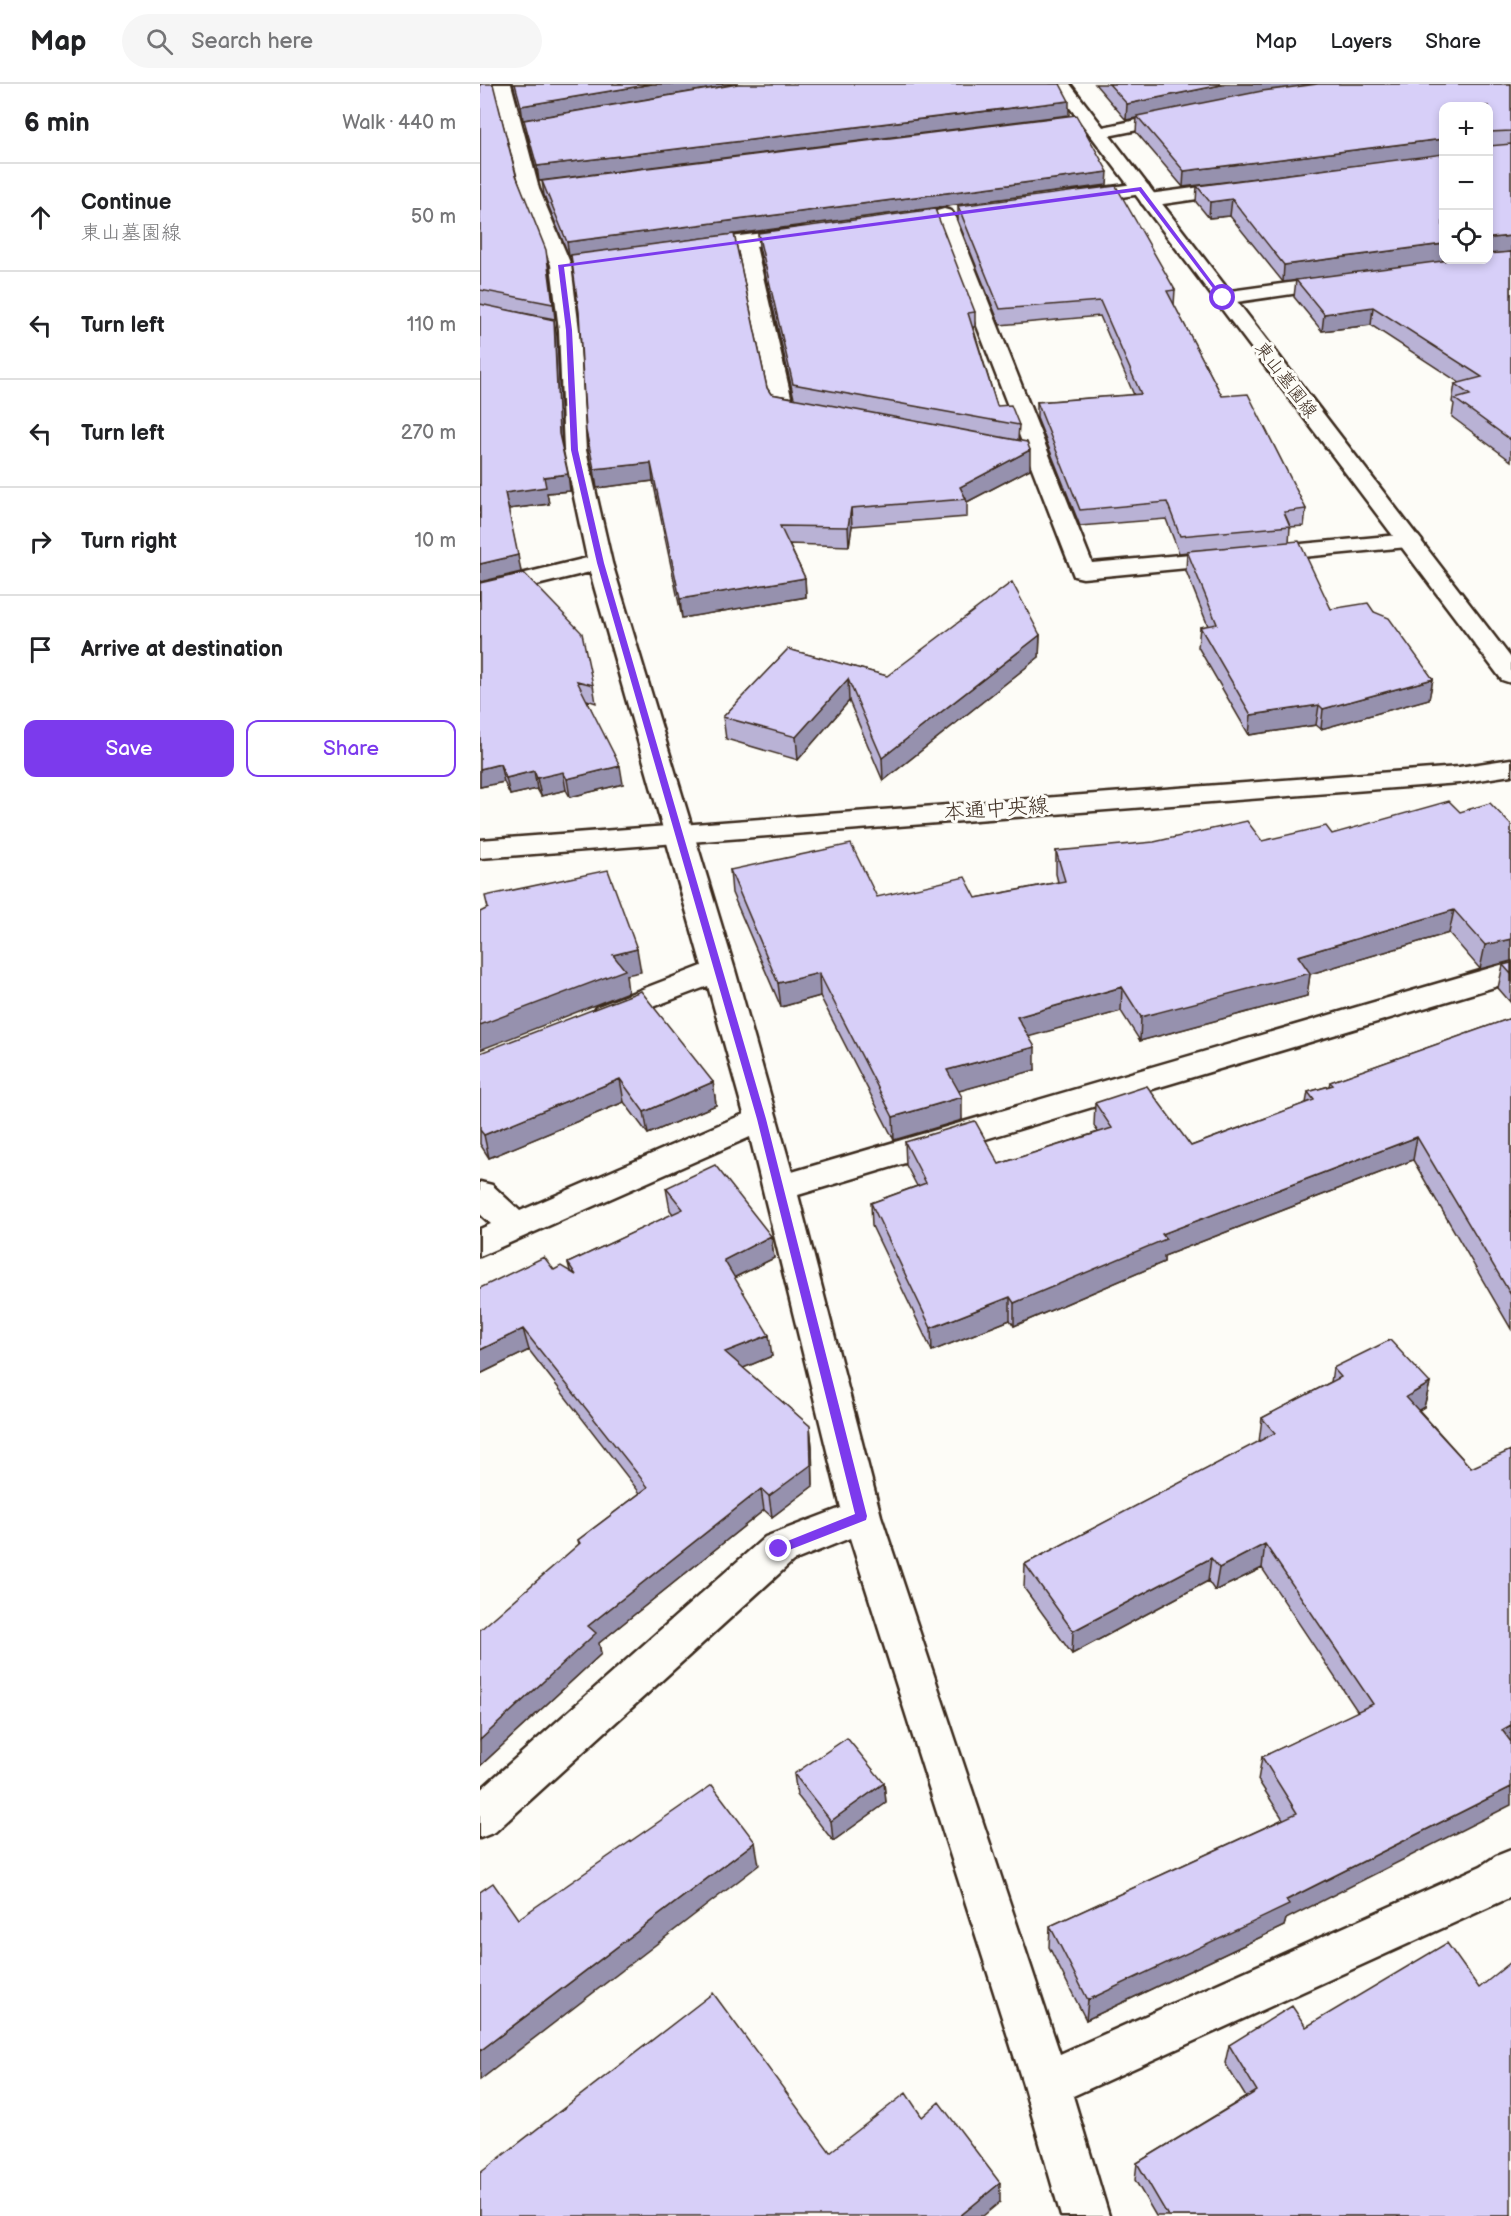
<!DOCTYPE html>
<meta charset="utf-8">
<style>
:root{--surface:#fff;--page:#f6f6f6;--text:#202124;--muted:#757577;--line:#e0e0e0;--accent:#7c3aed}
body{margin:0;font-family:"Balsamiq Sans","Klee One",sans-serif;background:var(--page);color:var(--text)}
.controls{position:absolute;right:18px;top:18px;display:grid;overflow:hidden;border-radius:12px;box-shadow:0 3px 9px #0003}
.controls button{width:54px;height:54px;display:grid;place-items:center;padding:0;border:0;border-bottom:2px solid var(--line);background:var(--surface);color:var(--text);font:30px sans-serif}
.stop{position:absolute;width:18px;height:18px;margin:-14px;border:4px solid #7c3aed;border-radius:50%;background:#fff}
.stop.end{background:#7c3aed;border-color:#fff;box-shadow:0 2px 6px #0008}
.list{margin:0;padding:0;list-style:none}
h2{display:flex;justify-content:space-between;align-items:center;height:78px;margin:0;padding:0 24px;font-size:26px}
h2 small{font-size:20px;font-weight:400;color:var(--muted)}
.list li{display:grid;grid-template-columns:39px 1fr auto;gap:18px;align-items:center;box-sizing:border-box;height:108px;padding:0 24px;border-top:2px solid var(--line)}
.list b{display:block;font-size:22px;white-space:nowrap}
.list p{margin:0;font-size:20px;white-space:nowrap;color:var(--muted)}
.list em{font-size:20px;font-style:normal;color:var(--muted)}
.actions{display:flex;gap:12px;padding:18px 24px}
.actions a{flex:1;padding:14px 0;border:2px solid var(--accent);border-radius:12px;text-align:center;font-size:21px;color:var(--accent)}
.actions .main{background:var(--accent);color:#fff}
.icon{flex:none;width:33px;height:33px;fill:none;stroke:currentColor;stroke-width:2;stroke-linecap:round;stroke-linejoin:round}
.map{position:relative;flex:none;width:1031px;height:2132px;overflow:hidden}
header{display:flex;align-items:center;gap:36px;box-sizing:border-box;height:84px;padding:0 30px;background:var(--surface);border-bottom:2px solid var(--line)}
header strong{font-size:28px}
nav{display:flex;gap:33px;margin-inline-start:auto;font-size:21px}
.search{width:420px;height:54px;background:var(--page);display:flex;align-items:center;gap:15px;box-sizing:border-box;padding:0 21px;border-radius:33px;color:var(--muted);font-size:22px}
main{display:flex}
aside{flex:1;background:var(--surface)}
.map>svg:first-child{display:block}
.lines{fill:none;stroke-linecap:round;stroke-linejoin:round}
.street-casing{stroke:#3b2a1e;stroke-width:5}
.secondary-casing{stroke:#3b2a1e;stroke-width:5}
.street{fill:#fdfcf7;fill-rule:evenodd}
.secondary{fill:#fdfcf7;fill-rule:evenodd}
.wall{fill:#b9b2d5;stroke:#3b2a1e;stroke-width:1.5;fill-rule:evenodd}
.shaded-wall{fill:#9691ae;stroke:#3b2a1e;stroke-width:1.5}
.building{fill:#d7cff8;stroke:#3b2a1e;stroke-width:1.5}
.route{fill:#7c3aed}
.labels{text-anchor:middle;dominant-baseline:central;stroke-width:6;stroke-linejoin:round;paint-order:stroke}
.far-street-label{font-size:18px;fill:#3b2a1e;stroke:#fdfcf7}
.street-label{font-size:21px;fill:#3b2a1e;stroke:#fdfcf7}
</style>
<header>
<strong>Map</strong>
<div class="search"><svg class="icon" aria-label="search" viewBox="0 0 24 24"><circle cx="10" cy="10" r="6"/><path d="M15 15l6 6"/></svg>Search here</div>
<nav><a>Map</a><a>Layers</a><a>Share</a></nav>
</header>
<main>
<aside>
<h2>6 min<small>Walk · 440 m</small></h2>
<ul class="list">
<li><svg class="icon" aria-label="ahead" viewBox="0 0 24 24"><path d="M12 20V5M6 11l6-6 6 6"/></svg><div><b>Continue</b><p>東山墓園線</p></div><em>50 m</em></li>
<li><svg class="icon" aria-label="left" viewBox="0 0 24 24"><path d="M17 20v-9H6M10 6l-5 5 5 5"/></svg><div><b>Turn left</b></div><em>110 m</em></li>
<li><svg class="icon" aria-label="left" viewBox="0 0 24 24"><path d="M17 20v-9H6M10 6l-5 5 5 5"/></svg><div><b>Turn left</b></div><em>270 m</em></li>
<li><svg class="icon" aria-label="right" viewBox="0 0 24 24"><path d="M7 20v-9h11M14 6l5 5-5 5"/></svg><div><b>Turn right</b></div><em>10 m</em></li>
<li><svg class="icon" aria-label="arrive" viewBox="0 0 24 24"><path d="M6 21V4h12l-3 4 3 4H6"/></svg><div><b>Arrive at destination</b></div></li>
</ul>
<div class="actions"><a class="main">Save</a><a>Share</a></div>
</aside>
<div class="map">
<svg width="1031" height="2132" viewBox="0 0 1031 2132">
<rect width="100%" height="100%" fill="#fdfcf7"/>
<filter id="ink" filterUnits="userSpaceOnUse"><feTurbulence type="fractalNoise" baseFrequency=".0167" numOctaves="2"/><feDisplacementMap in="SourceGraphic" scale="12" xChannelSelector="R" yChannelSelector="G"/><feConvolveMatrix kernelMatrix="1 2 1 2 8 2 1 2 1" color-interpolation-filters="sRGB"/></filter>
<g filter="url(#ink)">
<g class="lines">
<!-- street casing -->
<g class="street-casing">
<path id="street" d="M13 0H31L59 105 91 181 99 246 106 366 132 479 255 886 312 1088 1031 878V898L318 1111 401 1432 580 1970 1001 1782 1016 1772 1031 1766V1813L593 2012 629 2132H581L543 2000 370 1454 313 1477 15 1748 0 1754V1706L285 1453 361 1424 270 1053 0 1172V1145L11 1140 0 1130V1098L12 1101 40 1127 264 1030 228 902 127 940 116 937 112 930 116 923 222 882 110 488 0 515V500L107 474 84 366 79 246 71 181 41 105Z
M701 27 707 28 710 32 707 36 618 54 612 53 609 49 612 45 618 44Z
M759 98 766 100 768 104 766 108 669 122 662 120 660 116 662 112 669 110Z
M661 99 668 101 670 105 668 109 594 120 587 118 585 114 587 110 594 108Z
M464 125 471 127 474 131 612 479 930 450 938 452 942 457 938 462 603 494 594 492 454 131 457 127Z
M323 144 330 146 333 150 330 154 276 162 312 317 342 323 345 328 342 333 334 335 294 327 291 322 257 164 211 170 204 168 201 164 204 160 211 158Z
M860 192 867 194 870 198 867 202 743 220 736 218 733 214 736 210 743 208Z"/>
</g>
<!-- secondary casing -->
<g class="secondary-casing">
<path id="secondary" d="M572 0H590L1031 574V599L1022 596Z
M1031 675V691L979 699 0 774V756L979 683Z"/>
</g>
<!-- street -->
<use href="#street" class="street"/>
<!-- secondary -->
<use href="#secondary" class="secondary"/>
</g>
<!-- wall -->
<path class="wall" d="M0 0 36 91 69 182 75 235 16 224 77 252 82 361 90 407 67 409 69 420 28 425 41 488 0 498Z
M33 0H257L589 31 59 97 47 50 45 36H43Z
M615 0H1031V377L972 333 974 320 972 318 975 300 980 299 891 241 842 247 814 213 816 196 803 198 750 132 729 134 716 118 717 102 703 103 656 48 657 34 646 36ZM963 22H1008V176H963Z
M62 97 627 101 254 150 287 304 291 310 314 314 279 163 278 149 495 228V243H493L517 322 539 341 538 356 550 385 487 418V433L372 442 369 462 309 460 325 494 326 513 202 534 173 397 117 404 108 366 106 347 99 228 91 171 89 172 64 111Z
M478 122 695 206 694 221 742 312 826 425 824 442 810 443 809 458 851 525 894 528 953 595 949 615 841 645 836 641 769 651 718 563 720 543 728 542 706 487 707 468 699 469 686 435 600 442 557 334V318L654 311 620 232 520 241 478 137Z
M0 499 113 601 116 619 107 616 143 700 90 713 86 706 61 712 57 705 30 711 24 698 0 703Z
M560 551 559 573 403 697 369 617 318 676 246 655 243 633 308 565 407 592Z
M980 728 1031 741V877L1000 885 969 849 830 890 827 912 660 957 641 927 549 952 555 986 478 1007 482 1036 414 1056 340 912 301 923 252 809 250 786 397 813 496 814 578 798 576 790V767L782 757 852 750Z
M1031 879V919L1018 904 1023 881Z
M1031 934V1245L933 1076 684 1172V1178L534 1242 530 1236 452 1267 392 1142 391 1119 437 1102 426 1081 425 1058 519 1080 618 1048 614 1042 615 1019 711 1062 826 1019 828 1008 849 1002 850 998Z
M0 969 233 998 236 1021 168 1050 144 1018 9 1074 0 1060Z
M186 1104 291 1152 294 1174 254 1194 292 1272 263 1284 330 1342 332 1363 333 1402 292 1433 284 1426 119 1559 121 1570 0 1682 99 1460 98 1456 160 1409 49 1266 0 1290V1204L74 1186 90 1187 88 1179 193 1130 190 1126Z
M853 1284 950 1299 944 1323 939 1326 991 1384 806 1835 804 1842 606 1936 569 1863 570 1842 803 1735 778 1696 782 1673 878 1628 782 1484 735 1507 728 1497 592 1570 544 1504 545 1480 779 1358 782 1334 851 1298Z
M314 1690 404 1699 406 1719 353 1757 317 1711Z
M826 1943 1031 2132H676L655 2096 657 2079 766 2013 745 1979 749 1961Z"/>
<!-- shaded-wall -->
<path class="shaded-wall" d="M172 0H257L43 36 41 22Z
M746 0H846L780 9 646 36 647 20Z
M589 17V31L59 97 57 82Z
M963 55V71L703 103 704 87Z
M628 88 627 101 89 172 87 158Z
M752 115 750 132 729 134 730 118Z
M1031 152V168L1008 171 1009 157 1011 154Z
M963 160V176H976L803 198 804 181Z
M893 223 891 241 842 247 844 230Z
M74 236 77 252 82 366 79 350Z
M550 366V385L487 418 486 415 480 403Z
M171 379 173 397 117 404 114 385Z
M88 390 90 407 67 409 69 420 28 425 25 409 64 393Z
M371 424 372 442 369 462 368 443Z
M38 471 41 488 0 498V480Z
M325 494 326 513 202 534 200 515Z
M560 551 559 573 403 697 402 674Z
M368 595 369 617 318 676 316 653Z
M953 595 949 615 841 645 843 625Z
M839 621 836 641 769 651 771 631Z
M20 680 24 698 0 703V685Z
M140 682 143 700 90 713 87 695Z
M54 687 57 705 30 711 26 694Z
M83 688 86 706 61 712 57 694Z
M974 826 969 849 830 890 827 912 660 957 661 933 818 872Z
M1031 855V877L1000 885 1005 861Z
M157 865 161 888 146 891 148 908 0 966V941L133 871Z
M339 889 340 912 301 923 298 899Z
M642 903 641 927 537 956V933Z
M555 963V986L468 1010 467 986Z
M140 995 144 1018 9 1074 4 1051Z
M233 998 236 1021 168 1050 164 1028Z
M482 1013V1036L414 1056 413 1033Z
M937 1053 933 1076 684 1172V1178L534 1242V1219L682 1150Z
M291 1152 294 1174 247 1197 244 1176Z
M530 1213V1236L452 1267 451 1244Z
M43 1245 49 1266 0 1290V1266Z
M289 1251 292 1272 249 1290 245 1268Z
M950 1299 944 1323 920 1337 926 1313Z
M330 1342 332 1363 333 1402 292 1433 289 1412Z
M281 1405 284 1426 119 1559 121 1570 0 1682V1656L108 1542Z
M785 1460 782 1484 735 1507 739 1484Z
M731 1474 728 1497 592 1570 593 1547Z
M1031 1641V1660L1022 1646Z
M404 1699 406 1719 353 1757 351 1737Z
M1031 1703V1721L806 1835 804 1842 606 1936 608 1916Z
M275 1758 279 1781 0 1996V1967Z
M520 2099V2118L503 2132H480Z"/>
<!-- building -->
<path class="building" d="M0 0H13L36 91 66 166 73 220 0 206Z
M35 0H172L41 22Z
M258 0H580L589 17 57 82 44 36Z
M629 0H746L647 20Z
M838 0H1031V47L1009 48V62L1031 60V152L1011 154 1008 157V22H963V55L704 87 657 32 782 7Z
M596 31 628 88 87 158 62 97Z
M963 70V160L804 181 752 115 730 118 717 102Z
M636 102 695 206 687 207 742 312 768 310 826 425 804 428 810 442 700 452 687 418 600 426 557 318 661 310 620 217 520 225 478 122Z
M455 125 495 228 488 229 517 322 531 321 539 341 313 300 278 149Z
M254 150 287 304 291 310 547 358 550 366 480 403 486 415 371 424 368 443 300 442 325 494 200 515 171 379 114 385 106 347 99 228 91 171Z
M1031 168V356L975 315 990 311 975 300 1002 293 893 223 844 230 816 196 970 176H1008V170Z
M0 220 74 236 79 350 88 390 64 393 66 403 25 409 38 471 0 480Z
M819 457 851 525 888 519 894 528 909 534 953 595 843 625 839 621 771 631 720 543 737 540 707 467Z
M44 489 102 549 113 601 97 597 140 682 87 695 83 688 57 694 54 687 26 694 20 680 0 685V499Z
M532 498 560 551 402 674 368 595 316 653 243 633 308 565 407 592Z
M969 717 980 728 1010 719 1031 741V855L1005 861 974 826 818 872 830 889 661 933 642 903 537 933 555 963 467 986 482 1013 413 1033 339 889 298 899 250 786 371 760 397 813 485 793 496 814 585 797 576 767 674 758 767 737 782 757 846 742 852 750Z
M128 786 157 865 133 871 145 886 0 941V828L8 824 5 812Z
M1031 879V890L1023 881Z
M161 907 233 998 164 1028 140 995 4 1051 0 1046V969Z
M1031 934V1211L937 1053 682 1150 686 1155 534 1219 530 1213 451 1244 391 1119 446 1099 425 1058 495 1037 519 1080 632 1044 615 1019 667 1002 711 1062 834 1016 828 1008 853 1001 850 998Z
M235 1081 291 1152 244 1176 289 1251 245 1268 330 1342 331 1381 289 1412 281 1405 108 1542 116 1549 0 1656V1546L100 1459 98 1456 168 1403 43 1245 0 1266V1204L64 1173 74 1186 81 1182 96 1191 88 1179 203 1125 186 1104Z
M910 1256 950 1299 926 1313 991 1384 1031 1366V1641L1022 1646 1031 1658V1703L806 1816 809 1821 608 1916 570 1842 817 1729 782 1673 893 1620 785 1460 739 1484 731 1474 593 1547 545 1480 795 1349 782 1334 861 1293 853 1284Z
M367 1654 404 1699 351 1737 314 1690Z
M232 1701 275 1758 0 1967V1808L13 1799 38 1835Z
M967 1859 999 1904 1031 1878V2132H688L657 2079 777 2007 749 1961 812 1922 826 1943Z
M233 1909 350 2068 426 2009 442 2033 459 2018 520 2099 480 2132H0V2089Z"/>
</g>
<!-- route -->
<path class="route" d="M661 103 745 215H741L659 107 84 183 92 246 98 366 124 479 286 1035 387 1432 386 1436 299 1470 295 1469V1462L375 1430 277 1035 117 479 91 366 86 246 78 181Z"/>
<g class="labels">
<!-- far-street labels -->
<g class="far-street-label">
<text transform="translate(806 296) rotate(53)">東山墓園線</text>
</g>
<!-- street labels -->
<g class="street-label">
<text transform="translate(516 725) rotate(-4)">本通中央線</text>
</g>
</g>
</svg>
<div class="controls">
<button>+</button>
<button>−</button>
<button><svg class="icon" aria-label="locate" viewBox="0 0 24 24"><circle cx="12" cy="12" r="6"/><path d="M12 2v4M12 18v4M2 12h4M18 12h4"/></svg></button>
</div>
<div class="stop" style="left:743px;top:214px"></div>
<div class="stop end" style="left:299px;top:1465px"></div>
</div>
</main>
